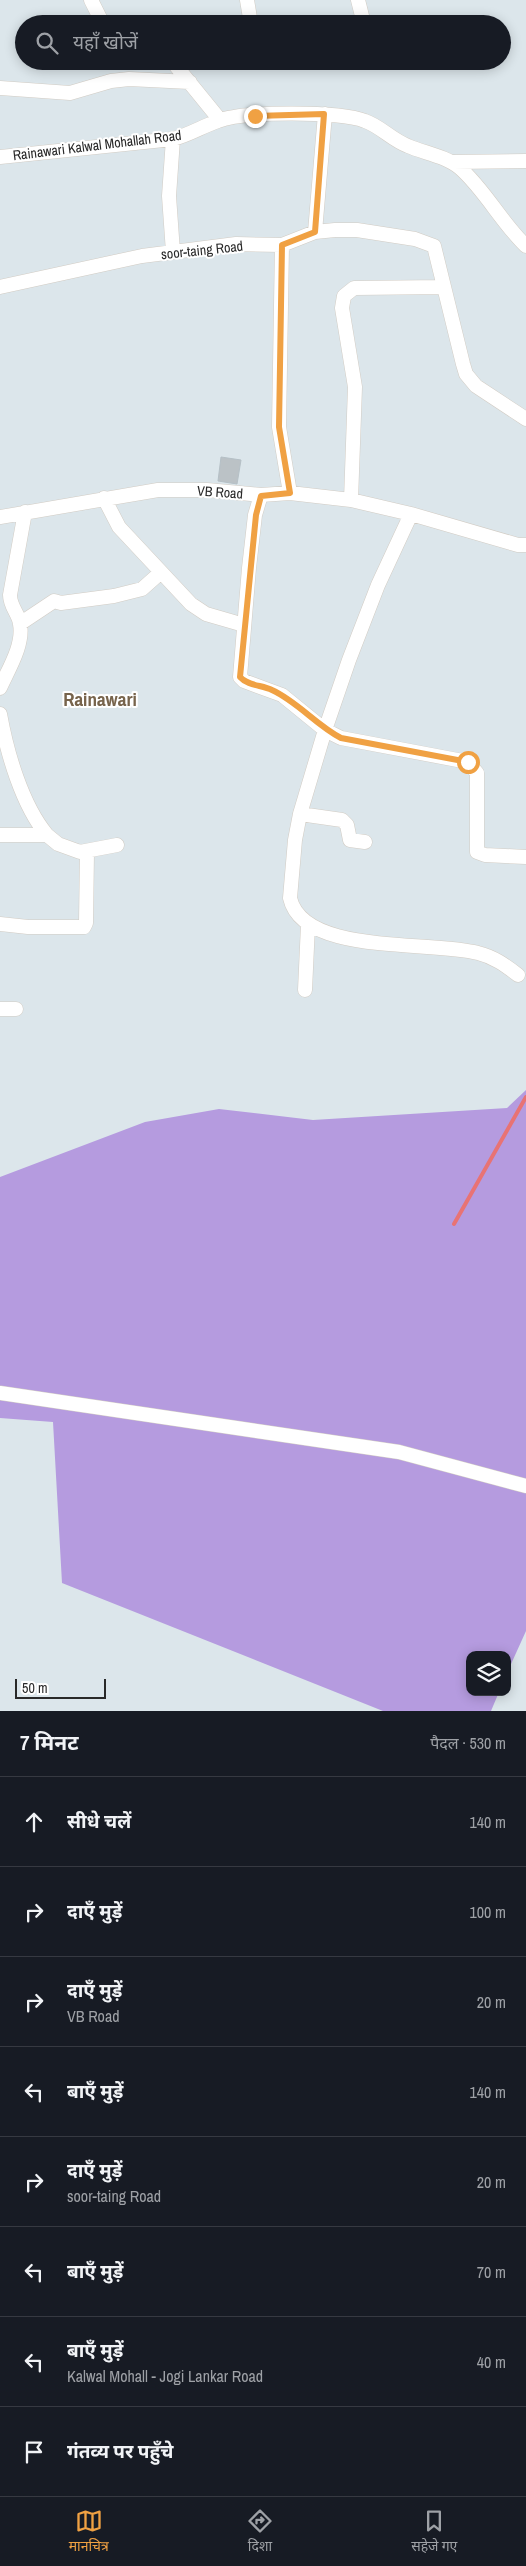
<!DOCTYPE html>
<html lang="hi">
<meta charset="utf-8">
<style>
:root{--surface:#171b24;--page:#20242c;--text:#f1f3f6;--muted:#9ea1a6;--line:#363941;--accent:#f0a143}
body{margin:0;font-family:"Archivo Narrow","Noto Sans Devanagari",sans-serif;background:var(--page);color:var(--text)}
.controls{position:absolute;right:15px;bottom:15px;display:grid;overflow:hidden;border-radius:10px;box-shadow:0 2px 12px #0003}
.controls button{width:45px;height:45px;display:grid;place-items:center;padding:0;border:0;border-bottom:1px solid var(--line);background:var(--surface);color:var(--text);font:25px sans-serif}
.scale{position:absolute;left:15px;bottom:12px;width:91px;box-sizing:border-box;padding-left:5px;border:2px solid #292929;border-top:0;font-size:14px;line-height:18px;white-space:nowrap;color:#292929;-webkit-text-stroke:4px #fff;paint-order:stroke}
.stop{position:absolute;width:15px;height:15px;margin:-11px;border:4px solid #f0a143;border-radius:50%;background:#fff}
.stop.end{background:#f0a143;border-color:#fff;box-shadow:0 1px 5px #0008}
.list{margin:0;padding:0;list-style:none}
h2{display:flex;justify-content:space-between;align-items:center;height:65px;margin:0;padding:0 20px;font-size:21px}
h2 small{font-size:16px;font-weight:400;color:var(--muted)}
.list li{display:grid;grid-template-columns:32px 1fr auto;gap:15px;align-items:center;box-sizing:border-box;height:90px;padding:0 20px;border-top:1px solid var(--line)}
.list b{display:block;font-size:19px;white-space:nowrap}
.list p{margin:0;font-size:16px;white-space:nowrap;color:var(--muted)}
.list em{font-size:16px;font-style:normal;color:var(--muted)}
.icon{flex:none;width:28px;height:28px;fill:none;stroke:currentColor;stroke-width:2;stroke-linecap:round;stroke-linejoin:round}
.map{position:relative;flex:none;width:526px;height:1711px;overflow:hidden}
.search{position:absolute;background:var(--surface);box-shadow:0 2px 12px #0003;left:15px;right:15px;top:15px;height:55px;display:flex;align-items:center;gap:12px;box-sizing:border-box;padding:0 18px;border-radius:28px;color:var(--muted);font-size:19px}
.sheet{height:785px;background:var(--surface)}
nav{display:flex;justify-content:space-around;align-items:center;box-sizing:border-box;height:70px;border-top:1px solid var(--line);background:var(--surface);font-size:14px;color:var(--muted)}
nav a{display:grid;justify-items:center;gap:2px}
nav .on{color:var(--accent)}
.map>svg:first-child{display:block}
.green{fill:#b59bdf}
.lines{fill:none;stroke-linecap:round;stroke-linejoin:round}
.stream{stroke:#e87374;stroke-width:4}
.building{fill:#bbc2c6;stroke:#b5c0c6}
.minor-casing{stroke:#d2ccc4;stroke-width:15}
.minor{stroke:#fff;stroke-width:14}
.route{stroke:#f0a143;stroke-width:6}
.labels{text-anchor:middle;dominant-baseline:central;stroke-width:4;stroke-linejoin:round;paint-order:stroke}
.street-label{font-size:14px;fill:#292929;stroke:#fff}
.district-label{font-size:19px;font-weight:bold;fill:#77644c;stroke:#fff}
</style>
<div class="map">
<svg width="526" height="1711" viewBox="0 0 526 1711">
<rect width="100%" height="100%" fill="#dce6eb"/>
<!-- green -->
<path class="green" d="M526 1090V1631L507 1673V1655H470V1692H499L491 1711H383L62 1583 53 1422 0 1418V1177L145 1122 219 1109 313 1120 507 1108Z"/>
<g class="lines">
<!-- stream -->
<path class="stream" d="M454 1224 526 1097"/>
</g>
<!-- building -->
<path class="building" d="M221 457 241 460 237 484 218 481Z"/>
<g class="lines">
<!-- minor casing -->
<g class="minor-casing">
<path id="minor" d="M91 0 103 24
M247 0 251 24
M358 0 364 24
M172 61 220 120
M0 88 70 93 111 81 129 79 190 82
M173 139 169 196 173 252
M0 157 173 139C189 135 203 126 218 121 244 111 340 111 365 121 380 126 392 140 408 146 424 153 446 156 460 168 485 190 501 222 526 246
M453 162 526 161
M315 232 325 114
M282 245 279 427 290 493
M0 287 142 256 236 244 282 245 315 232 335 230H357L415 239 434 246 463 364 466 374 476 386 526 419
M261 495 255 515 249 568 240 677 244 681 282 695 325 730 341 738 468 762 477 773V852L485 855 526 857
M104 498 119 527 191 604 206 614 244 625
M351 500 355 387 342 308 344 296 354 288 443 287
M411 514 378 585 349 660 325 730 300 814 295 840 290 898C303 956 432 940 478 953 494 957 505 965 518 975
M0 517 158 490H207L261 495 290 493 351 500 411 514 518 545H526
M21 623 54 601 61 603 114 596 142 589 160 573
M0 688C8 670 24 645 20 624 19 614 10 607 10 595L25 512
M0 714C7 753 22 805 47 835
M300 814 342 820 347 825 350 840 365 842
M0 835H47L58 844 80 852 117 845
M0 924 28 927H84L86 923 87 852
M305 990 308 925
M0 1009H16
M0 1393 399 1452 526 1486"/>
</g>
<!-- minor -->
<use href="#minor" class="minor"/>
</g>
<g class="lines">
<!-- route -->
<path class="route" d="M255 116 324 114 315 232 282 245 279 427 290 493 261 496 256 515 240 677C248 686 262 685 272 690 298 702 316 725 341 738L468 762"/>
</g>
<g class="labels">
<!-- street labels -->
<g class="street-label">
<text transform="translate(97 145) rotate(-7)">Rainawari Kalwal Mohallah Road</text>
<text transform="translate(202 250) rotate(-6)">soor-taing Road</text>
<text transform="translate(220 492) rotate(4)">VB Road</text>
</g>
<!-- district labels -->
<g class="district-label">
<text x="100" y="699">Rainawari</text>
</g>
</g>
</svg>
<div class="controls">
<button><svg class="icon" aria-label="layers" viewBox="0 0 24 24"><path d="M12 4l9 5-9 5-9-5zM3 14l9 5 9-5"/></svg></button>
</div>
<div class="scale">50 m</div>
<div class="stop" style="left:468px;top:762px"></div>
<div class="stop end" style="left:255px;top:116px"></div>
<div class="search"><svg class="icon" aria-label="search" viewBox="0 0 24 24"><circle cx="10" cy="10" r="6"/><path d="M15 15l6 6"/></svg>यहाँ खोजें</div>
</div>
<section class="sheet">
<h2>7 मिनट<small>पैदल · 530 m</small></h2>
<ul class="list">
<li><svg class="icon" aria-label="ahead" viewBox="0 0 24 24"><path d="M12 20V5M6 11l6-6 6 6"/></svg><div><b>सीधे चलें</b></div><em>140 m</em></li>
<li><svg class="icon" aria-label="right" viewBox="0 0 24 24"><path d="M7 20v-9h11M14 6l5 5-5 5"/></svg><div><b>दाएँ मुड़ें</b></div><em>100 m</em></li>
<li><svg class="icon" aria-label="right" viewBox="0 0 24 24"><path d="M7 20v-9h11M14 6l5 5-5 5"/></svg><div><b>दाएँ मुड़ें</b><p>VB Road</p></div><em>20 m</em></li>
<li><svg class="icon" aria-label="left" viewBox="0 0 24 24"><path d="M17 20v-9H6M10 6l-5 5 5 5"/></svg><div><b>बाएँ मुड़ें</b></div><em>140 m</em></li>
<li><svg class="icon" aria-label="right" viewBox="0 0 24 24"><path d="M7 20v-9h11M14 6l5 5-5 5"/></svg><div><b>दाएँ मुड़ें</b><p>soor-taing Road</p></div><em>20 m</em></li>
<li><svg class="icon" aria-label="left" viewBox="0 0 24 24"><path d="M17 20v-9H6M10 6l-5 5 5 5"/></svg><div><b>बाएँ मुड़ें</b></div><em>70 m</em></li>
<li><svg class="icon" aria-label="left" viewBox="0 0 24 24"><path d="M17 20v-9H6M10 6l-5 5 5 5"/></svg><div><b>बाएँ मुड़ें</b><p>Kalwal Mohall - Jogi Lankar Road</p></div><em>40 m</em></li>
<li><svg class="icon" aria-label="arrive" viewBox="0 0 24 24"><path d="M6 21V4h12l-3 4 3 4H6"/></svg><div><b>गंतव्य पर पहुँचे</b></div></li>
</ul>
</section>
<nav>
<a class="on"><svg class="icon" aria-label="map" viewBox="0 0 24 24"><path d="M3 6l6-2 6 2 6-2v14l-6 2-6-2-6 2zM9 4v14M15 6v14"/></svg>मानचित्र</a>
<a><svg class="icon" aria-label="directions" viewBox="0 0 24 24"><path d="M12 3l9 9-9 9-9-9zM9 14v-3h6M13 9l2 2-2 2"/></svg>दिशा</a>
<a><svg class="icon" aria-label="saved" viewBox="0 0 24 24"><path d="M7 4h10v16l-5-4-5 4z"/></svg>सहेजे गए</a>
</nav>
